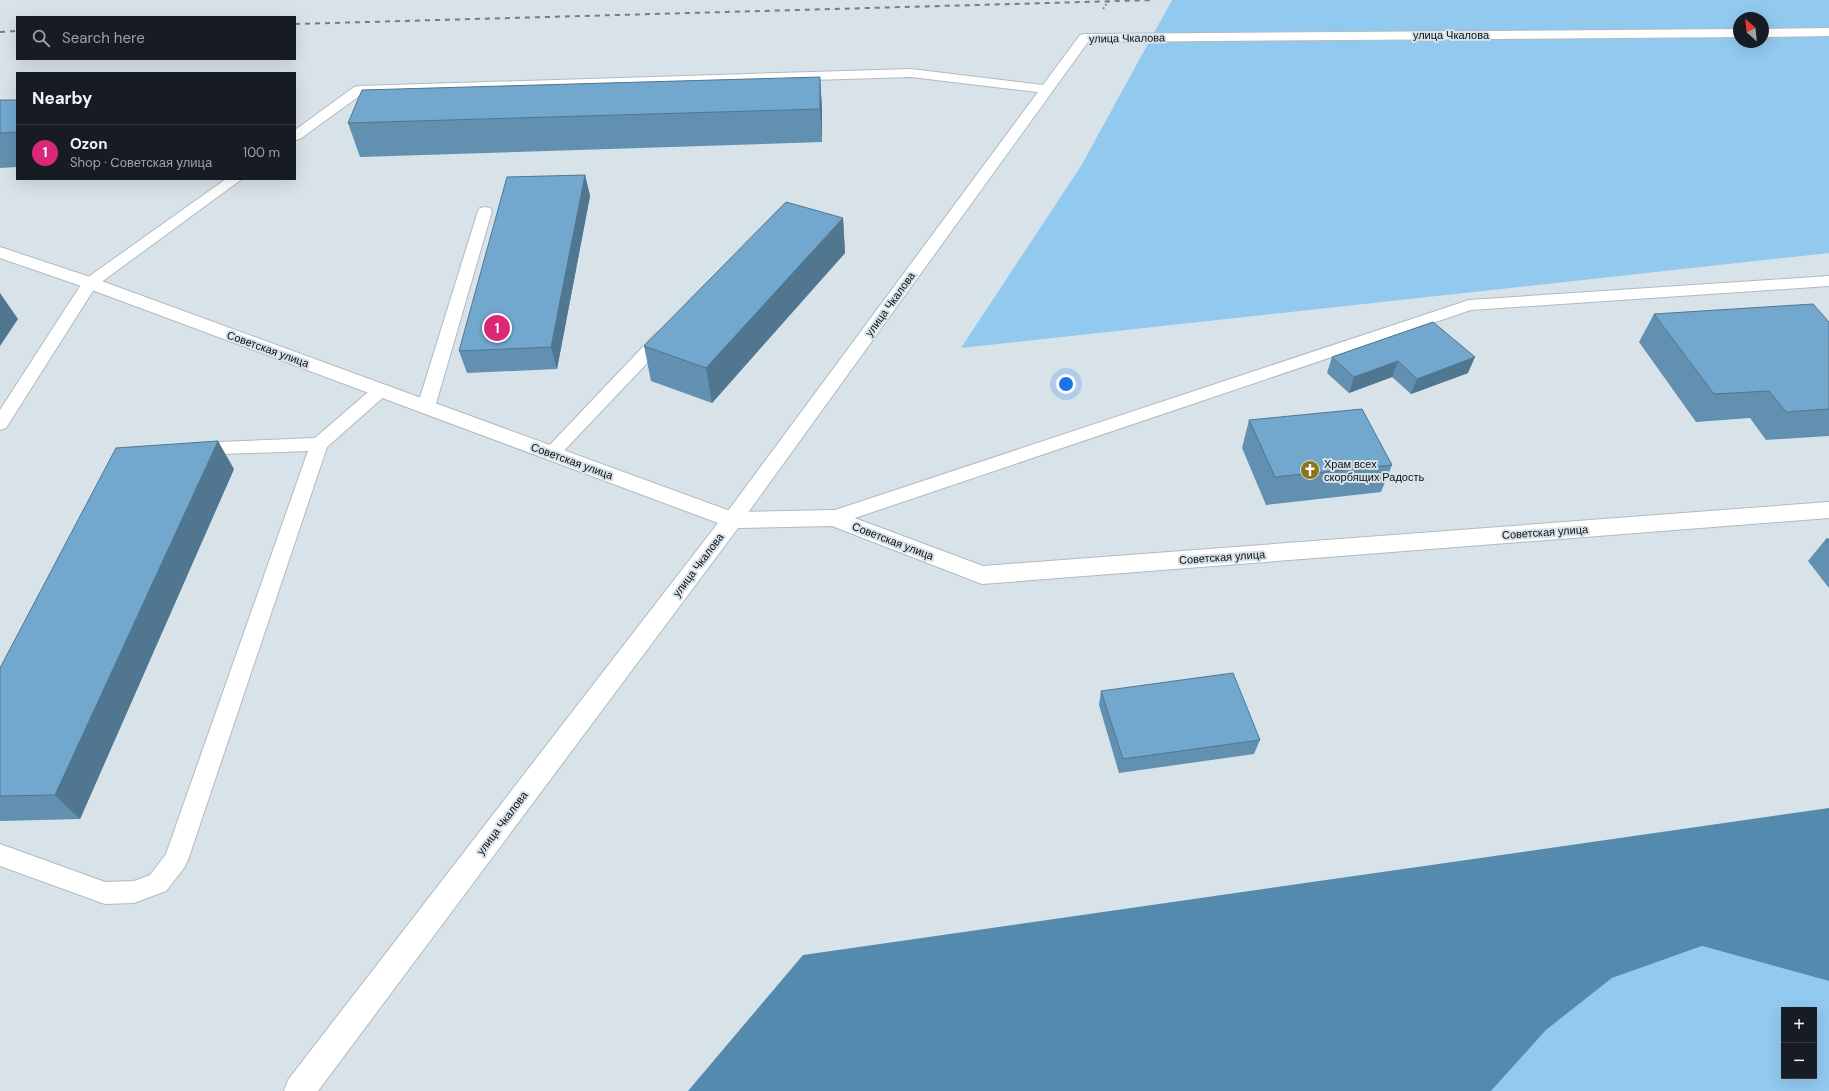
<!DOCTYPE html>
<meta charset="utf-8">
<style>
:root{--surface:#171b24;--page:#20242c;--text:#f1f3f6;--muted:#9ea1a6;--line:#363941;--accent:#db2777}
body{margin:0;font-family:"DM Sans",sans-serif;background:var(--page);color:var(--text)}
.controls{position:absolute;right:12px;bottom:12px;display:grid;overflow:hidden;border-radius:0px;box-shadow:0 4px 16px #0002}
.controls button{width:36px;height:36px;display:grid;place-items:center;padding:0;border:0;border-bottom:1px solid var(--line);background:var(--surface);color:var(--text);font:20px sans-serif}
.compass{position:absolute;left:1733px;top:12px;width:36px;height:36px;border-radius:50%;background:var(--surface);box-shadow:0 4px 16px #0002;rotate:333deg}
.you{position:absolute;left:1066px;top:384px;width:14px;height:14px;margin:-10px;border:3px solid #fff;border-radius:50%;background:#1a73e8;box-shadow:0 0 0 6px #1a73e833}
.badge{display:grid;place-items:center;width:26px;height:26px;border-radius:50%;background:var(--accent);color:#fff;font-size:13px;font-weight:700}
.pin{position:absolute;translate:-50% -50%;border:2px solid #fff;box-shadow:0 1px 4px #0006}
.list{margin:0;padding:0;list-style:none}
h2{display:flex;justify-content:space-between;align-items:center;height:52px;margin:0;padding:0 16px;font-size:17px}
h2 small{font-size:13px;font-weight:400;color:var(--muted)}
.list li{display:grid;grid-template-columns:26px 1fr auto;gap:12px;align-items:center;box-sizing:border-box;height:56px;padding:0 16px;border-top:1px solid var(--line)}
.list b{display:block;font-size:15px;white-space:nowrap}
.list p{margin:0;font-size:13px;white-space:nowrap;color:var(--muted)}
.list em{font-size:13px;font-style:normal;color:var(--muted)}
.icon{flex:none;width:22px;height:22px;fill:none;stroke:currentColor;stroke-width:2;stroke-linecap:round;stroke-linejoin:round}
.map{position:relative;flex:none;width:1829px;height:1091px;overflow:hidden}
.search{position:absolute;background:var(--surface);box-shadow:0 4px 16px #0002;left:16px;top:16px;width:280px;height:44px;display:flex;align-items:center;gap:10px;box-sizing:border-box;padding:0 14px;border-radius:0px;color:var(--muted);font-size:15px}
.panel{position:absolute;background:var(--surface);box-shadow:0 4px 16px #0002;left:16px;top:72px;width:280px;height:108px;border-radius:0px}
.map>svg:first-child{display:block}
.green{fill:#92c9ef;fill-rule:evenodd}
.water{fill:#548aae}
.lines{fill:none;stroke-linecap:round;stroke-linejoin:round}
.service-casing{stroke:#b1bac1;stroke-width:2}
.minor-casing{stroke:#b1bac1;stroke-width:2}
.path{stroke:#8a9196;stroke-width:2;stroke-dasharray:2 2;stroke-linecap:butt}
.service{fill:#fff;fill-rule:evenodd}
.minor{fill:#fff;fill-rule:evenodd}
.rail{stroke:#767c81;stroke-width:2;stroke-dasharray:5 5;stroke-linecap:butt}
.wall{fill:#6290b0}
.shaded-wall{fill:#507690}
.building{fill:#72a8cd;stroke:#507690}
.labels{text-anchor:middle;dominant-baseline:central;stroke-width:4;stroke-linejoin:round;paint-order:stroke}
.street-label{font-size:11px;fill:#0c0f12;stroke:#d8e2e9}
.poi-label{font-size:11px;fill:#0c0f12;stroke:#d8e2e9;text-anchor:start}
</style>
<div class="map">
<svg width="1829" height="1091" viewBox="0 0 1829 1091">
<rect width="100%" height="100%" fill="#d8e2e9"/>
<!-- green -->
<path class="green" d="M1172 0H1829V253L961 348 1081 166ZM1739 18H1763V42H1739Z
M1702 946 1829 981V1091H1491L1546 1030 1612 978ZM1784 1010H1814V1076H1784Z"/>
<!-- water -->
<path class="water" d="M1829 808V981L1702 946 1612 978 1546 1030 1491 1091H688L803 955Z"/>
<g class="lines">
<!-- service casing -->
<g class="service-casing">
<path id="service" d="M1829 28V36L1763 37V29Z
M1739 29V37L1088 42 739 525 732 527 725 525 723 520 725 515 1038 92 911 77 362 94 300 139 295 140V130L354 87 359 86 911 69 1043 85 1080 35 1084 34Z
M226 179H242L96 286 6 428 0 430V410L84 280Z
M485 207 490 208 492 211 435 407 432 411 426 413 420 411 417 407 478 211 480 208Z
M1829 276V286L1471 310 840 523 833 525 826 523 824 518 826 513 1469 300Z
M663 331 669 332 671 336 669 340 557 458 551 460 545 458 542 454 545 450 657 332Z
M381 384 387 386 389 390 387 394 327 447 188 860 184 868 166 891 134 903 105 904 0 866V844L105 882 134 881 150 875 166 854 308 451 197 455 191 453 188 449 191 445 197 443 315 438 375 386Z"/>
</g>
<!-- minor casing -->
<g class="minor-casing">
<path id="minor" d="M0 247 96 279 733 512 833 510 983 566 1829 502V518L982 584 832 526 738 528 318 1091H284L288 1080 718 523 84 287 0 258Z"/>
</g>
<!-- path -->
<path class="path" d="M1103 9 1109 0"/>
<!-- service -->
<use href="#service" class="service"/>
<!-- minor -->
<use href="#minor" class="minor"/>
<!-- rail -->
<path class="rail" d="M295 24 1155 0
M0 32 17 31"/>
</g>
<!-- wall -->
<path class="wall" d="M820 77 822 110V142L360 157 348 123Z
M0 100H17V167L0 168Z
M585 175 590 196 557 369 467 373 459 351Z
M843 218 845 253 712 403 651 381 644 346Z
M1654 314 1829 322V436L1766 440 1750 418 1696 422 1639 342Z
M1433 322 1468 373 1411 394 1392 377 1349 393 1327 373 1332 357Z
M1249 420 1392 465 1381 492 1266 505 1242 448Z
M234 469 80 819 0 821V668Z
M1826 539H1829V588L1808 561Z
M1101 691 1260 740 1254 754 1119 773 1099 705Z"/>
<!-- shaded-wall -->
<path class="shaded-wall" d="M820 77 822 110V142L820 109Z
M585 175 590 196 557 369 551 347Z
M843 218 845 253 712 403 706 368Z
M0 293 18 319 0 346Z
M1475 357 1468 373 1411 394 1417 379Z
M1398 361 1392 377 1349 393 1354 377Z
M218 441 234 469 80 819 55 795Z"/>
<!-- building -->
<path class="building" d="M820 77V109L348 123 362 90Z
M0 100H17V132L0 133Z
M585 175 551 347 459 351 507 177Z
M786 202 843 218 706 368 644 346Z
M1813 304 1829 322V409L1786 412 1769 391 1714 394 1654 314Z
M1433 322 1475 357 1417 379 1398 361 1354 377 1332 357Z
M1362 409 1392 465 1275 477 1249 420Z
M218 441 55 795 0 796V668L116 448Z
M1826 539H1829V543Z
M1233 673 1260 740 1123 759 1101 691Z"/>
<!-- icons -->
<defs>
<g id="church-disc" transform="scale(1)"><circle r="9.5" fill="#907217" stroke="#d8e2e9"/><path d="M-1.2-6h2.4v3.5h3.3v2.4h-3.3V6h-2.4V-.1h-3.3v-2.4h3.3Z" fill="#fff"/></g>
</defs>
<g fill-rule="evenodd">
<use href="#church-disc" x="1310" y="470"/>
</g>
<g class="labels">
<!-- street labels -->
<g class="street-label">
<text x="1451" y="35">улица Чкалова</text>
<text transform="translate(1127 38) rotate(-1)">улица Чкалова</text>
<text transform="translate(890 304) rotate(-54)">улица Чкалова</text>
<text transform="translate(268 349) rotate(20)">Советская улица</text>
<text transform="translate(572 461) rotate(20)">Советская улица</text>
<text transform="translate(1545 532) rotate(-4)">Советская улица</text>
<text transform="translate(893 541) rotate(21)">Советская улица</text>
<text transform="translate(1222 557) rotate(-4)">Советская улица</text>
<text transform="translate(698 565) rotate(-53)">улица Чкалова</text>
<text transform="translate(502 823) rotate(-53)">улица Чкалова</text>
</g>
<!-- poi labels -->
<g class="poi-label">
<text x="1324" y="464">Храм всех<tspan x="1324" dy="13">скорбящих Радость</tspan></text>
</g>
</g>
</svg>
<div class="controls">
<button>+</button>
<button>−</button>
</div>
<svg class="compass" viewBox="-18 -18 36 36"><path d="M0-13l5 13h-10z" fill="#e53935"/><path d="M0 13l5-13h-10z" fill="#9ea1a6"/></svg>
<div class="you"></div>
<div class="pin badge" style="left:497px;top:328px">1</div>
<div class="search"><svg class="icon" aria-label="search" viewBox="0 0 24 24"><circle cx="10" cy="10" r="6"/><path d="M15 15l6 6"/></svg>Search here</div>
<section class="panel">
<h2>Nearby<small></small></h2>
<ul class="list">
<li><span class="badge">1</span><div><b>Ozon</b><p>Shop · Советская улица</p></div><em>100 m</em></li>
</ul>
</section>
</div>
